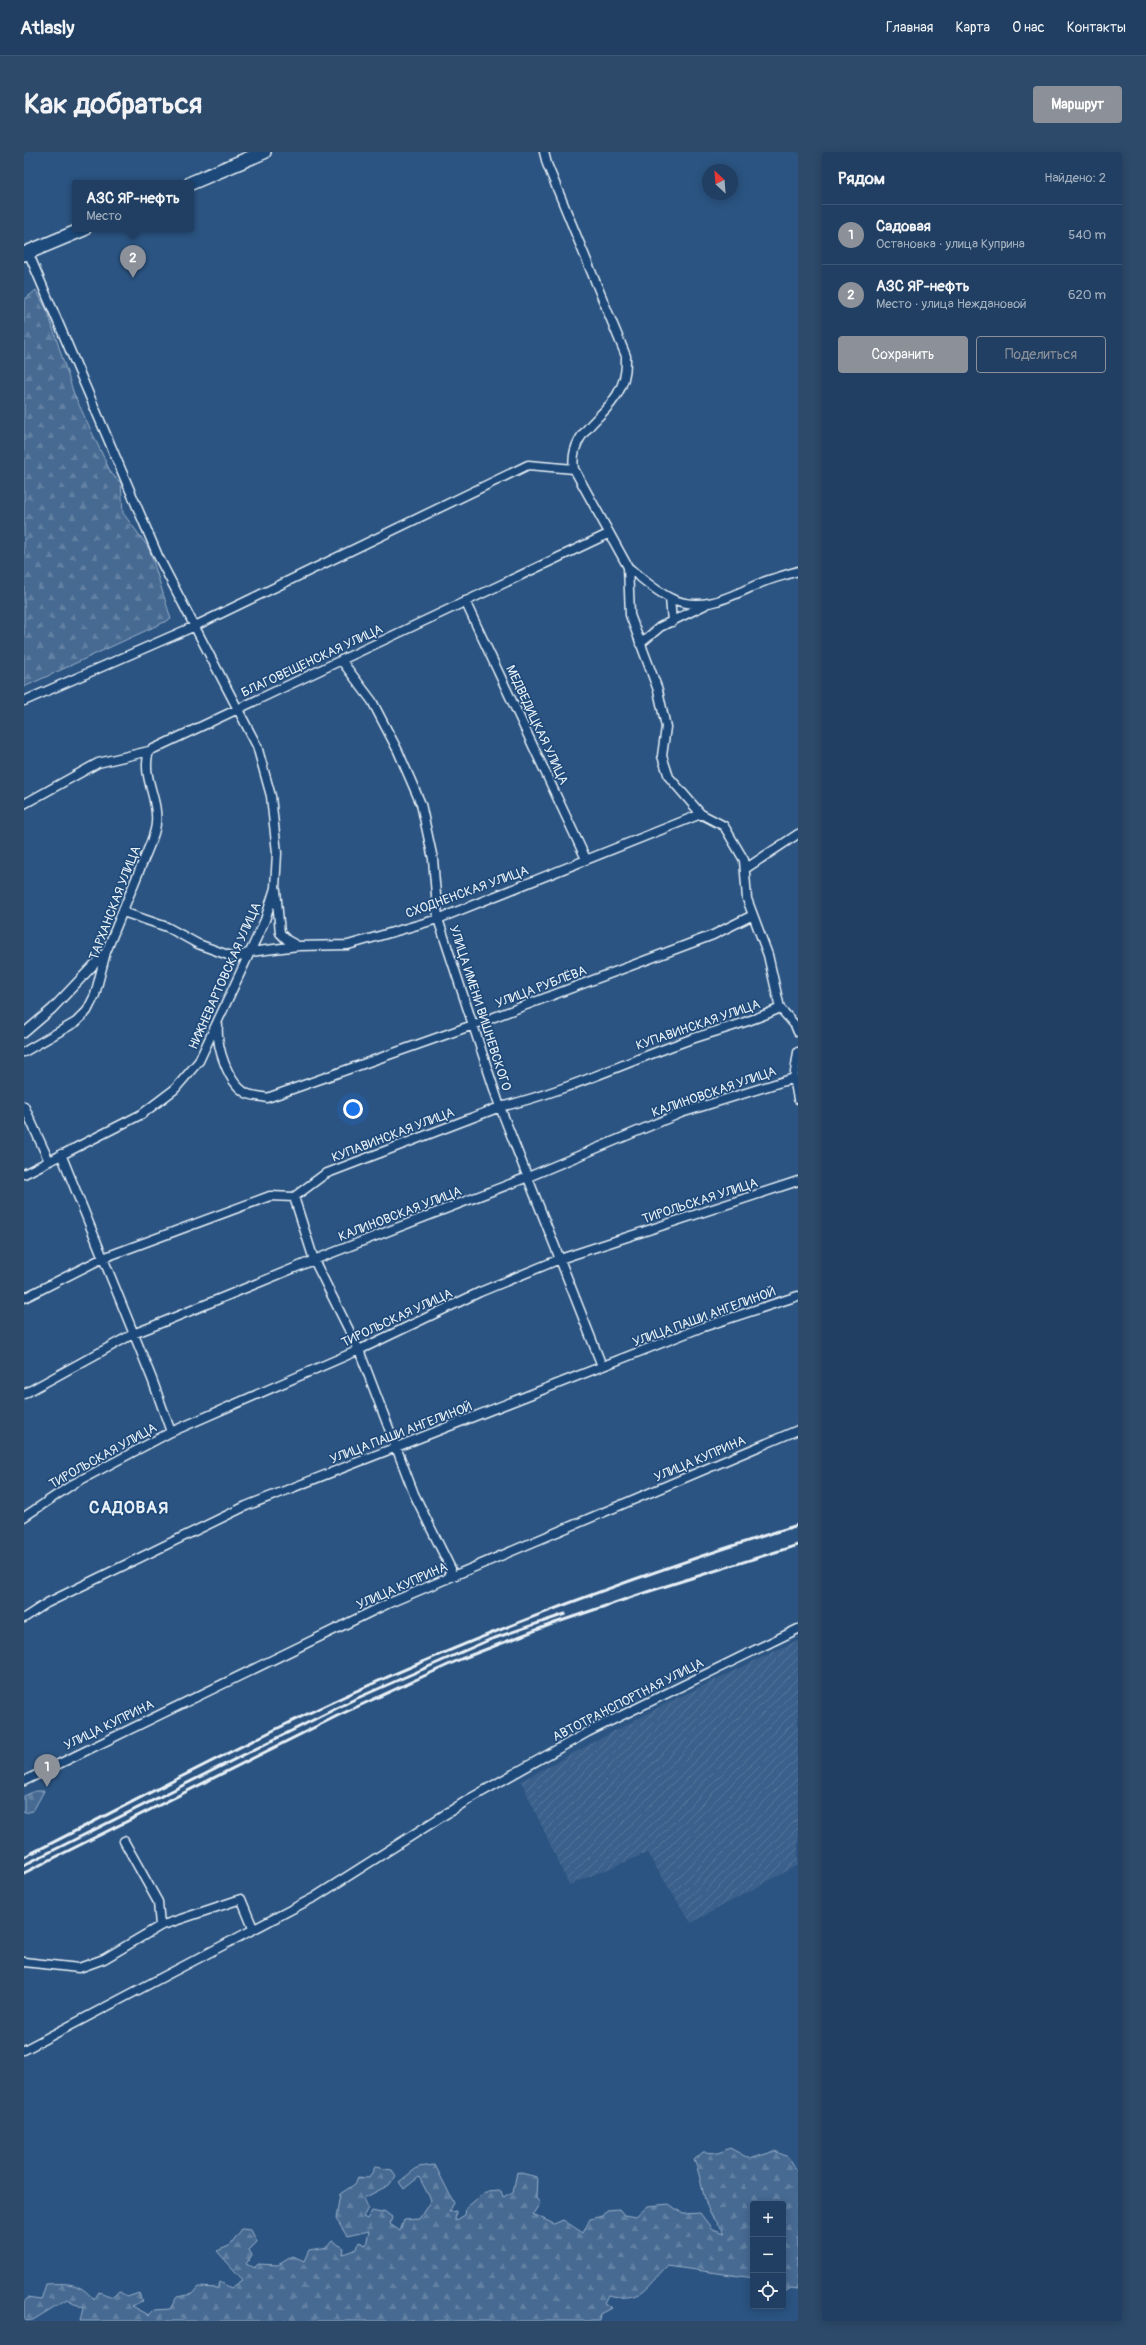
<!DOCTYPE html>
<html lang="ru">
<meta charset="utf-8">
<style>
:root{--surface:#203f62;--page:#2d4a6b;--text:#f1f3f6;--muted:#a2afbe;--line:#3d5877;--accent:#8c9099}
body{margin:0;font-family:Pangolin,sans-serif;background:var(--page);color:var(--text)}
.controls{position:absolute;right:12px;bottom:12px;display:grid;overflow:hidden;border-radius:4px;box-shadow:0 2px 10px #0003}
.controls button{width:36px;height:36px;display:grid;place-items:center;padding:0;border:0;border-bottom:1px solid var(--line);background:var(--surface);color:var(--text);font:20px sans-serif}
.compass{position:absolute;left:678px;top:12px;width:36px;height:36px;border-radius:50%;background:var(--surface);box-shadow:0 2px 10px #0003;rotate:334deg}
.you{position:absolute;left:329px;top:957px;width:14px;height:14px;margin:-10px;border:3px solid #fff;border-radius:50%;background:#1a73e8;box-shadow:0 0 0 6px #1a73e833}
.badge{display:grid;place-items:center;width:26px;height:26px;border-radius:50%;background:var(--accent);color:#fff;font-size:13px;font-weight:700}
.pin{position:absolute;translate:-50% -33px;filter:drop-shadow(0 1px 2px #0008)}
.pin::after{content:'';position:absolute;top:21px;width:14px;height:12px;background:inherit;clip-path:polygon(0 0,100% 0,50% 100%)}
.popup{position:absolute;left:48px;top:28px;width:122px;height:52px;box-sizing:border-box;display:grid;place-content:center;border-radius:4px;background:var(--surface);filter:drop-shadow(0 1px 3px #0005);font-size:13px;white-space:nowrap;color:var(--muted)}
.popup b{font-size:15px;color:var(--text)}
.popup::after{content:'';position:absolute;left:50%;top:100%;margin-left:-8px;border:8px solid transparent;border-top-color:var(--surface)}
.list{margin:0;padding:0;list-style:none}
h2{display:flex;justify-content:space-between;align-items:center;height:52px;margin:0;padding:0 16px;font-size:17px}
h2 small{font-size:13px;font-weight:400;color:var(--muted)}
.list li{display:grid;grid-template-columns:26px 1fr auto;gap:12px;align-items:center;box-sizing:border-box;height:60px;padding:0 16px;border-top:1px solid var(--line)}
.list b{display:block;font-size:15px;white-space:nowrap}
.list p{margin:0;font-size:13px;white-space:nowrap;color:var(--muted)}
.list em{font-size:13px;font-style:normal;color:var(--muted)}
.actions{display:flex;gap:8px;padding:12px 16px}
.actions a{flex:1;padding:9px 0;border:1px solid var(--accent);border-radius:4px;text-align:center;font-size:14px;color:var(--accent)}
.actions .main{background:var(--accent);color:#fff}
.icon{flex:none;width:22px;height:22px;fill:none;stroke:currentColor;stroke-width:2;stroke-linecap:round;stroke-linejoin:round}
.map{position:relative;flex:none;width:774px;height:2169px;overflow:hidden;border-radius:4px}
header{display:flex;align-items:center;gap:24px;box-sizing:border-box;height:56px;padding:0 20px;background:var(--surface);border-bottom:1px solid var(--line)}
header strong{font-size:19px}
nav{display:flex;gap:22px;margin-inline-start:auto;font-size:14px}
.intro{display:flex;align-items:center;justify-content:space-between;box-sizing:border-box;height:96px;padding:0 24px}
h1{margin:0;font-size:28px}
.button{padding:10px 18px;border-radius:4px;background:var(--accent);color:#fff;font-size:14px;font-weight:700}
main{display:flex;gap:24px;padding:0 24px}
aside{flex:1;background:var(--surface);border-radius:4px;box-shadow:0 2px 10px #0003}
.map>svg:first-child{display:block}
.industrial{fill:url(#industrial-furrows)}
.forest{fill:url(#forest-firs);stroke:#98aec6}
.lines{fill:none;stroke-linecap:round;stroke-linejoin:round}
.minor-casing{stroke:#e8f1f8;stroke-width:11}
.trunk-casing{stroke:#e8f1f8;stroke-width:16}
.minor{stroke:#1f4a7a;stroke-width:8}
.trunk{stroke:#1f4a7a;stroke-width:13}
.rail{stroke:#e8f1f8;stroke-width:3}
.labels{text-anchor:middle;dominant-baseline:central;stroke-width:3.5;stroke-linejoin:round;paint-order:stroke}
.street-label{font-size:13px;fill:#e8f1f8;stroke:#1f4a7a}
.district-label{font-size:17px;font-weight:bold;letter-spacing:1px;fill:#e8f1f8;stroke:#1f4a7a}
</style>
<header>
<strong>Atlasly</strong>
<nav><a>Главная</a><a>Карта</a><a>О нас</a><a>Контакты</a></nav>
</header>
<div class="intro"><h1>Как добраться</h1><a class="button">Маршрут</a></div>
<main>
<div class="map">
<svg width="774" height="2169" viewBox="0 0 774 2169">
<defs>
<pattern id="industrial-furrows" width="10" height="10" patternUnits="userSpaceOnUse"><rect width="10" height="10" fill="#3a608b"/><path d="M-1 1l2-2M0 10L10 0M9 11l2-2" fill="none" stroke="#56779c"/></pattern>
<pattern id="forest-firs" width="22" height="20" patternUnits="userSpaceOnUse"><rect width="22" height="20" fill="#476b93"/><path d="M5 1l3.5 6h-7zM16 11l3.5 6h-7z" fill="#6281a3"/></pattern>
</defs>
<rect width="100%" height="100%" fill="#2b5482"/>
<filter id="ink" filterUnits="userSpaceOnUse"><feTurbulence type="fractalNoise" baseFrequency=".025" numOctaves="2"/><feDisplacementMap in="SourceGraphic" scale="8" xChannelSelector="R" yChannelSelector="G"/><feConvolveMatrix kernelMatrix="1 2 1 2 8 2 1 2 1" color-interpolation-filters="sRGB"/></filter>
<g filter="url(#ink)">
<!-- industrial -->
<path class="industrial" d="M774 1488V1713L667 1771 623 1701 545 1733 497 1629 643 1551Z"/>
<!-- forest -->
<path class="forest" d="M12 138 23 158 50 242 87 321 97 331 99 361 125 396 147 467 0 535V148Z
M11 1639H20L9 1659 0 1661V1644Z
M706 1996 726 2007 751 1999 764 2005 774 2021V2137L767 2136 759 2141V2052H729V2126L643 2114C621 2136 618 2151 584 2143L580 2151 588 2156 577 2162 576 2169H56L59 2156 43 2147 9 2168 0 2169V2149L3 2146 17 2148 22 2132C43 2131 56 2130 70 2148L75 2140 89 2145 95 2139 103 2145 115 2141 118 2149 108 2154 125 2163 130 2158 146 2157 153 2145 168 2142 174 2135 194 2136 196 2130 207 2136 219 2128 193 2099 205 2094 218 2077 227 2078 233 2090 225 2098 228 2103 222 2112 230 2116 234 2112 254 2113 269 2104 280 2109 285 2098 303 2095 308 2089 320 2096 319 2102 333 2097 335 2090 342 2093 345 2079 323 2084 312 2067 316 2042 331 2032 334 2025 345 2026 351 2015 368 2018 372 2024 365 2033 340 2046 344 2056 339 2065 343 2067 348 2059 357 2061 360 2059 368 2065 366 2072 376 2079 380 2068 395 2067 407 2048 395 2025 380 2037 375 2030 394 2015 411 2013 430 2051 425 2060 432 2059 431 2069 441 2063 442 2056 461 2040 477 2039 479 2045 489 2040 493 2020 513 2025 512 2046 516 2051 509 2062 530 2072 539 2068 559 2081 566 2067 578 2064 583 2058 595 2057 600 2063 612 2065 624 2054 645 2052 659 2062 676 2061 688 2077 701 2081C697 2075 690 2069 687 2063 678 2046 678 2026 670 2008L679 2000 695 2001Z"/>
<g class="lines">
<!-- minor casing -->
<g class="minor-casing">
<path id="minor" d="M520 0 523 12 602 204C602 215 602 224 597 235 584 266 544 278 550 317
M604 415C617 426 630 438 646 446 680 462 708 443 739 430 750 426 762 423 774 419
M646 446 648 470
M441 449 562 707
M616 492 636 475 681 453
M317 508 348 549 374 599 397 652 409 707 414 767 476 955 578 1214
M0 549 171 474 504 313 550 317 604 415 606 463 634 538 642 575 638 604 645 625 677 662 700 674 720 708 723 747 744 803 756 856 771 873 774 880
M0 652 74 611 125 599 584 382
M721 717 774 682
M252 738 256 781 263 788 274 794
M99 760 143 775 174 792 212 806 226 800 274 794 324 793 414 767 677 662
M194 873C192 893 203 930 222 941 227 944 237 944 243 946L449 873 689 783 729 763
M0 881 28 857 82 800
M0 900 52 870 63 859 71 843 82 800 127 690C129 684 132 677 132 671 135 646 117 625 125 599
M774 900 770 926 774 947
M0 954 25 1009
M37 1002 128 1227 147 1280
M0 1022 118 962 151 937 175 909 241 768 251 736 253 701 247 644 233 594 134 404 4 100
M270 1045 290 1108 335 1198 390 1342 427 1417 423 1427
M0 1146 79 1106 246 1044 270 1045 301 1022 476 955C540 940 600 911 662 889 693 878 726 871 756 856
M0 1242 109 1182 127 1175 290 1108 504 1025 657 961 770 926
M0 1365 49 1332 147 1280 335 1198 456 1140 536 1107 774 1029
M0 1466 23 1451 222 1354 676 1176 774 1144
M0 1629 363 1452 774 1278
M100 1689 134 1750 136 1774
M0 1810 55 1816 80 1807 136 1774 217 1747 229 1776
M0 1898 291 1745 447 1646 564 1580 774 1477"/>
</g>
<!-- trunk casing -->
<g class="trunk-casing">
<path id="trunk" d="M167 31 240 0
M0 102 60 77"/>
</g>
<!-- minor -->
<use href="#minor" class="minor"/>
<!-- trunk -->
<use href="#trunk" class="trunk"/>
<!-- rail -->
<path class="rail" d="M0 1705C110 1650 218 1591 330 1540 475 1474 622 1420 774 1373
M0 1713 329 1548 465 1488 541 1462
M0 1721 313 1564 437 1507 528 1472 626 1439 774 1393"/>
</g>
</g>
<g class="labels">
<!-- street labels -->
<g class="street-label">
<text transform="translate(288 509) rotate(-25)">БЛАГОВЕЩЕНСКАЯ УЛИЦА</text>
<text transform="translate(513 573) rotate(65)">МЕДВЕДИЦКАЯ УЛИЦА</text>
<text transform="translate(443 740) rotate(-20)">СХОДНЕНСКАЯ УЛИЦА</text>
<text transform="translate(91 751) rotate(-69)">ТАРХАНСКАЯ УЛИЦА</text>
<text transform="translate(201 824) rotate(-66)">НИЖНЕВАРТОВСКАЯ УЛИЦА</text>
<text transform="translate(517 835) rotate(-21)">УЛИЦА РУБЛЁВА</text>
<text transform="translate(456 856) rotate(72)">УЛИЦА ИМЕНИ ВИШНЕВСКОГО</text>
<text transform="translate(674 873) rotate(-19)">КУПАВИНСКАЯ УЛИЦА</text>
<text transform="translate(690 940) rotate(-19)">КАЛИНОВСКАЯ УЛИЦА</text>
<text transform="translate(369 983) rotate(-21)">КУПАВИНСКАЯ УЛИЦА</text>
<text transform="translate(676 1049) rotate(-18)">ТИРОЛЬСКАЯ УЛИЦА</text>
<text transform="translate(376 1062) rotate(-21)">КАЛИНОВСКАЯ УЛИЦА</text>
<text transform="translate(680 1165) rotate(-20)">УЛИЦА ПАШИ АНГЕЛИНОЙ</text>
<text transform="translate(373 1166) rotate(-25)">ТИРОЛЬСКАЯ УЛИЦА</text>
<text transform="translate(377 1281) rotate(-21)">УЛИЦА ПАШИ АНГЕЛИНОЙ</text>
<text transform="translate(79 1304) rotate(-29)">ТИРОЛЬСКАЯ УЛИЦА</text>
<text transform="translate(676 1307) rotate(-23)">УЛИЦА КУПРИНА</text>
<text transform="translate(378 1434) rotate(-24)">УЛИЦА КУПРИНА</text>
<text transform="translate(604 1548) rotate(-27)">АВТОТРАНСПОРТНАЯ УЛИЦА</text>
<text transform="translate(85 1573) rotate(-26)">УЛИЦА КУПРИНА</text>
</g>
<!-- district labels -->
<g class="district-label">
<text x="105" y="1355">САДОВАЯ</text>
</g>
</g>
</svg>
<div class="controls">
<button>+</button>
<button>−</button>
<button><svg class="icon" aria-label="locate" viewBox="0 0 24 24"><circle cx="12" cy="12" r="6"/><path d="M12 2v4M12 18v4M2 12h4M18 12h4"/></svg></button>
</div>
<svg class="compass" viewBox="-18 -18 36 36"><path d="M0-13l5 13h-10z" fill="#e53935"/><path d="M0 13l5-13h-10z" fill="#a2afbe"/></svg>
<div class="you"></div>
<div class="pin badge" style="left:23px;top:1635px">1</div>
<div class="pin badge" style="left:109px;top:126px">2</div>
<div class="popup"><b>АЗС ЯР-нефть</b>Место</div>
</div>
<aside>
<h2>Рядом<small>Найдено: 2</small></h2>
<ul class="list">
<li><span class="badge">1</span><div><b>Садовая</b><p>Остановка · улица Куприна</p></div><em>540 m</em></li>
<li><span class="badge">2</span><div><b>АЗС ЯР-нефть</b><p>Место · улица Неждановой</p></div><em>620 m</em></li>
</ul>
<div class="actions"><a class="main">Сохранить</a><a>Поделиться</a></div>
</aside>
</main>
